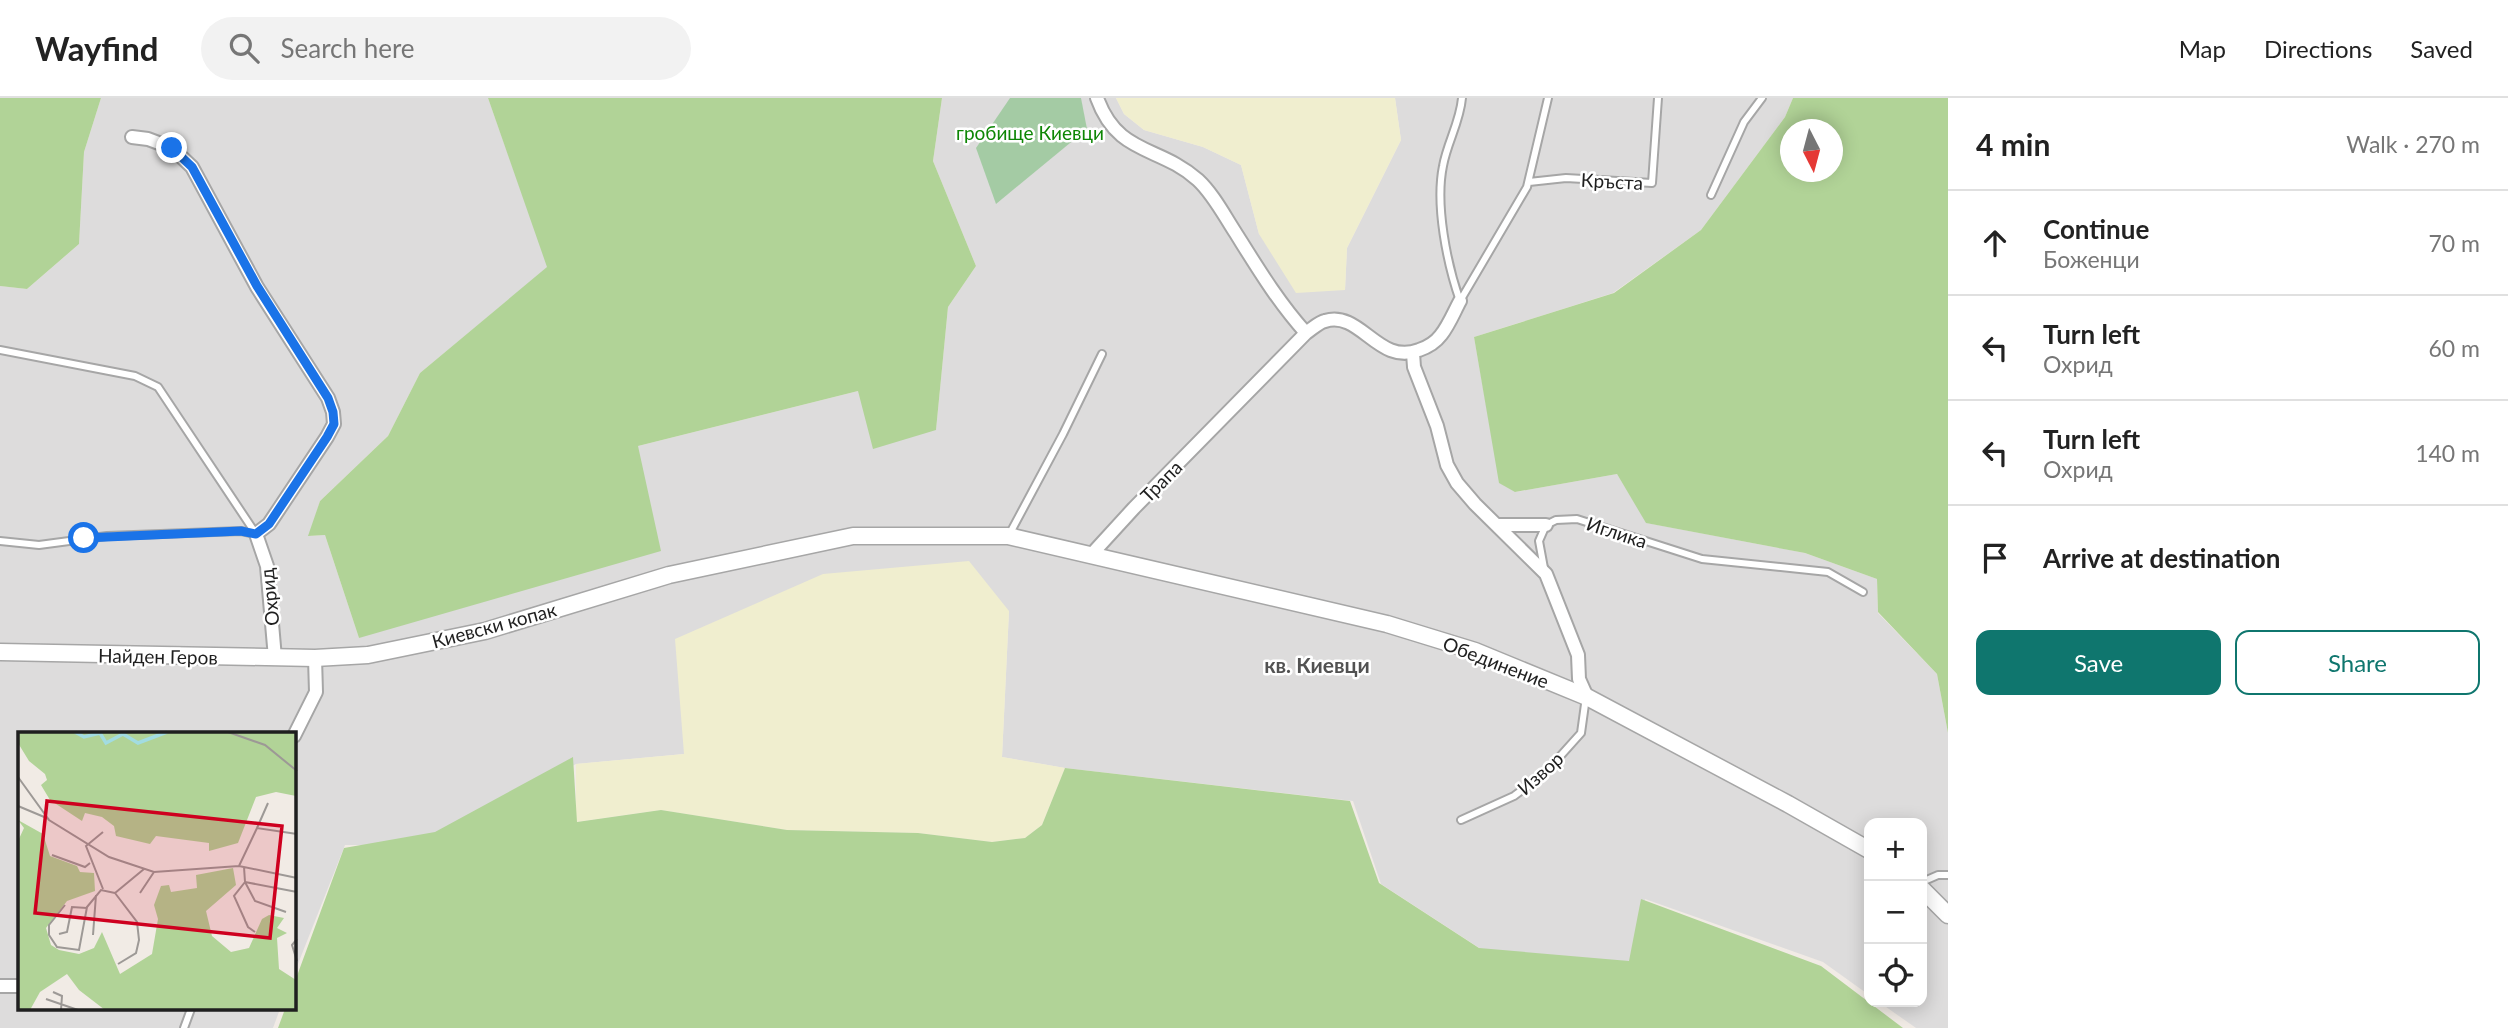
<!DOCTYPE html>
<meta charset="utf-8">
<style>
:root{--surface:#fff;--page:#f2f2f2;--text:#222;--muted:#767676;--line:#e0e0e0;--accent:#0f766e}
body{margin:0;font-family:Lato,sans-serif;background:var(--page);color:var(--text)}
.controls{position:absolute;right:21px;bottom:21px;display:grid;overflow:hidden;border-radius:14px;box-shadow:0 4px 18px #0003}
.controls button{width:63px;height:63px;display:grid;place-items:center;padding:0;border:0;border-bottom:2px solid var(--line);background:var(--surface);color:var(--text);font:35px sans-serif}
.compass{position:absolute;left:1780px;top:21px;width:63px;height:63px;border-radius:50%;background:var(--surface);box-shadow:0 4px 18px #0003;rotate:174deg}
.stop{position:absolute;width:21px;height:21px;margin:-16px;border:5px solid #1a73e8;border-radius:50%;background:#fff}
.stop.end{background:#1a73e8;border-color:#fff;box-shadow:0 2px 7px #0008}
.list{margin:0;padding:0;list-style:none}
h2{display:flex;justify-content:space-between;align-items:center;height:91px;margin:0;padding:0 28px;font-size:30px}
h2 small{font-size:23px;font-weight:400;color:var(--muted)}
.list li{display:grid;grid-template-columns:46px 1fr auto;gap:21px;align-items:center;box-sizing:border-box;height:105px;padding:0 28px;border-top:2px solid var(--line)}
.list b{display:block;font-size:26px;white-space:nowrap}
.list p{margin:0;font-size:23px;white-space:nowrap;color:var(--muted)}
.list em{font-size:23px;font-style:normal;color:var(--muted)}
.actions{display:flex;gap:14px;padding:21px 28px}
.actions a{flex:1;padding:16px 0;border:2px solid var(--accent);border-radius:14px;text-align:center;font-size:24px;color:var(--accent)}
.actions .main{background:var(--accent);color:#fff}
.icon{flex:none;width:38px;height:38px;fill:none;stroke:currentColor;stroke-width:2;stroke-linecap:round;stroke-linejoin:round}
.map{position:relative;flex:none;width:1948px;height:930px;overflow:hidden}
header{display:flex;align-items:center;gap:42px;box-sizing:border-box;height:98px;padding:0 35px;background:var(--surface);border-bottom:2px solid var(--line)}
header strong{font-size:33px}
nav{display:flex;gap:38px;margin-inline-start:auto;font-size:24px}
.search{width:490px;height:63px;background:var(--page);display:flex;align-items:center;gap:18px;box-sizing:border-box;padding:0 24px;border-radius:38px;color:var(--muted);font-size:26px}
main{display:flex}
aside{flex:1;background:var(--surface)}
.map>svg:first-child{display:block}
.residential{fill:#dddcdc}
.farmland{fill:#f0eecf}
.forest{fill:#b1d397;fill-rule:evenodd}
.cemetery{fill:#a4cba4}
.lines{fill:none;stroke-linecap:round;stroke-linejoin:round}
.service-casing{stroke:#a6a6a6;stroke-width:10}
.minor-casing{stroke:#a6a6a6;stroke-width:16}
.tertiary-casing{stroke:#a6a6a6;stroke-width:19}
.service{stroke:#fff;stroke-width:6}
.minor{stroke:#fff;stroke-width:12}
.tertiary{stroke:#fff;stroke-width:16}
.route{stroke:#1a73e8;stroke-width:9}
.labels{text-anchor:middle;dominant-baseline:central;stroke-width:5;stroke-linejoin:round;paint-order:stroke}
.park-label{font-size:19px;fill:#0d8604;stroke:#fff}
.street-label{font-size:19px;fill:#1f1f1f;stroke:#fff}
.neighbourhood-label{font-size:21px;font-weight:bold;fill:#525252;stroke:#fff}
.inset-river{fill:none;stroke:#a2dce1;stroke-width:3.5}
.inset-road{fill:none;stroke:#9d9996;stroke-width:2}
.view{fill:#ce001f;fill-opacity:0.15;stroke:#ce001f;stroke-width:3.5}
.inset-edge{fill:none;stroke:#1f1f1f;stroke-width:3.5}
</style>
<header>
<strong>Wayfind</strong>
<div class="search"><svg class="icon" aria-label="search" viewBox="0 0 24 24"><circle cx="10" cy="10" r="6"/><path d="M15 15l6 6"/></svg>Search here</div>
<nav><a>Map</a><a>Directions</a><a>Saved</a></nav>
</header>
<main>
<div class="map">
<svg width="1948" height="930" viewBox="0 0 1948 930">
<rect width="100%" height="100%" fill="#f1ebe5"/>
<!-- residential -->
<path class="residential" d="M101 0H488L548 169 420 275 388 338 320 403 309 438 325 437 359 540 638 348 858 293 936 332 948 209 976 168 933 63 942 0H1116L1124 16 1144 32 1203 49 1241 67 1259 136 1345 192 1347 150 1401 42 1395 0H1793L1785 19 1701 132 1613 195 1474 239 1500 385 1516 394 1617 376 1647 425 1805 455 1877 481 1878 515 1937 576 1948 635V930H1916L1879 904H1922V725H1869V897L1823 864 1645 801 1637 865 1481 851 1381 786 1353 703 1065 670 1002 659 1009 513 684 656 576 666 437 738 370 747H345L294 876V636H19V911H280L273 930H0V188L27 191 79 146 84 54Z"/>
<!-- farmland -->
<path class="farmland" d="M1116 0H1395L1401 42 1347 150 1345 192 1296 195 1259 136 1241 67 1203 49 1144 32 1124 16Z
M969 463 1009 513 1002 659 1065 670 1042 727 1025 740 992 744 918 735 787 732 661 712 576 724V666L684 656 675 541 823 476Z"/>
<!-- forest -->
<path class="forest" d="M0 0H101L84 54 79 146 27 191 0 188Z
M488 0H942L933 63 976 168 948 209 936 332 873 351 858 293 638 348 661 453 359 540 325 437 308 438 320 403 388 338 420 275 547 169Z
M1793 0H1948V635L1937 576 1878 514 1877 481 1805 455 1646 425 1617 376 1515 394 1499 385 1474 239 1614 195 1701 132 1785 19ZM1790 32H1832V74H1790Z
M573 659 577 724 661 712 787 732 918 735 992 744 1025 740 1042 727 1065 670 1350 703 1379 785 1479 850 1629 863 1641 801 1821 868 1903 930H278L285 911H294V886L344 750 435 734Z"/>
<!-- cemetery -->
<path class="cemetery" d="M1010 0H1081L1087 31 996 106 976 50Z"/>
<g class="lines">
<!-- service casing -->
<g class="service-casing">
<path id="service" d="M1529 84 1566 80 1652 85 1658 0
M1711 97 1744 24 1762 0
M1460 203 1527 89 1548 0
M1460 203C1447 166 1435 107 1443 68 1447 45 1460 24 1462 0
M0 252 135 278 158 289 256 436
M1009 437 1063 336 1102 256
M0 443 39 447 107 438 241 433 256 436
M1544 470 1539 443 1546 427 1556 422 1577 421 1702 461 1828 474 1863 494
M1461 722 1514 698 1546 674 1581 635 1586 599
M1922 784 1938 777H1948
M184 930 191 911"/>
</g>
<!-- minor casing -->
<g class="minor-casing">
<path id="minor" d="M1097 0C1118 58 1159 47 1198 82 1213 96 1224 117 1235 134 1257 169 1278 204 1306 235
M132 39 148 41 172 50 192 69 257 189 328 300 333 314 334 326 327 339 269 426 256 436 267 468 275 560
M1413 255 1414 269 1437 328 1447 367 1457 385 1475 406 1546 476 1578 557 1579 581 1587 599
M1498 427H1546
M1091 457 1134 410 1306 235C1312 231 1319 224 1325 223 1361 212 1378 268 1419 252 1428 249 1435 245 1441 237 1449 227 1454 214 1460 203
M294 638 316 594 315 560
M0 888H19"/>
</g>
<!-- tertiary casing -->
<g class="tertiary-casing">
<path id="tertiary" d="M0 554 315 560 368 557 485 533 669 477 853 438H1008L1387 526 1475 553 1587 599 1788 706 1869 752
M1922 791 1948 817"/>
</g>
<!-- service -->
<use href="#service" class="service"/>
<!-- minor -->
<use href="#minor" class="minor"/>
<!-- tertiary -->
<use href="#tertiary" class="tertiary"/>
</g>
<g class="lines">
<!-- route -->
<path class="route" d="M84 440 241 433 256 436 269 426 327 339 334 326 333 314 328 300 257 188 192 69 172 50"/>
</g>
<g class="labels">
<!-- park labels -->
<g class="park-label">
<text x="1030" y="34">гробище Киевци</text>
</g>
<!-- street labels -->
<g class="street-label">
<text transform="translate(1612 83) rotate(3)">Кръста</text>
<text transform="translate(1161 383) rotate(-45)">Трапа</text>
<text transform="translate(1617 434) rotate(18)">Иглика</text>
<text transform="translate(269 499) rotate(-96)">Охрид</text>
<text transform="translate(494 527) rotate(-15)">Киевски копак</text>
<text transform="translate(158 558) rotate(1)">Найден Геров</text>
<text transform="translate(1496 564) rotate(21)">Обединение</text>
<text transform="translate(1540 675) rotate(-42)">Извор</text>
</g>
<!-- neighbourhood labels -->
<g class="neighbourhood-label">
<text x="1317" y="566">кв. Киевци</text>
</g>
</g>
<!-- overview -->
<g transform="translate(18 634)">
<rect width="278" height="278" fill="#f1ebe5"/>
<path d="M0 0H278V64L258 60 238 65 220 111 191 119V111L138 104 132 112 98 104 96 94 84 85 67 81 64 89 32 68 23 53 29 48 27 42 11 29 0 11ZM0 88 25 102 32 124 59 134 62 140 76 141 77 159 49 169 28 196 33 213 41 218 61 222 76 216 84 200 102 242 134 222 140 187 136 173 143 154 151 153 153 160 179 156 178 143 215 136 218 153 188 179 194 204 213 220 231 216 244 187 251 183 266 186 259 196 269 201 259 206 261 237 278 248V278H87L61 258 49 242 22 260 12 278H0V109L6 96Z" fill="#b1d397"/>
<path class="inset-river" d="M57 0 66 5 82 1 88 11 105 2 120 11 149 0"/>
<path class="inset-road" d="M210 0 247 13 279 39M0 45 31 88 91 125 136 140 221 134 279 146M0 74 31 87M239 96 250 71M34 123 67 135 72 131M221 134 239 96 279 102M226 135 227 150 216 164 230 195 237 200M227 150 237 169 268 180M227 150 279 160M85 157 68 114 85 100M97 161 119 190 121 208 118 221 100 232M97 161 126 137M122 161 136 140M47 173 31 193V203L39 215 61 218 69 175 83 158 97 161M41 202 49 200 54 175 69 176M75 203 78 163M279 207 274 213 279 229M35 260 44 264 43 278M28 267 60 278"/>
<path class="view" d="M29 69 264 94 252 206 17 181Z"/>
<rect width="278" height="278" class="inset-edge"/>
</g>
</svg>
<div class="controls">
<button>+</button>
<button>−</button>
<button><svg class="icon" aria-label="locate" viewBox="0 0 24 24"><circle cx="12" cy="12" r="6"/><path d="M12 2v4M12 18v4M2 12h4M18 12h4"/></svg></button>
</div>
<svg class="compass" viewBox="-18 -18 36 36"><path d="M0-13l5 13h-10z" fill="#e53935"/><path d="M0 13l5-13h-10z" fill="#767676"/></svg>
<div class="stop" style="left:84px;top:440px"></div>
<div class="stop end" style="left:172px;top:50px"></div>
</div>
<aside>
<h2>4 min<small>Walk · 270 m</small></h2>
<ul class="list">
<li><svg class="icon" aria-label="ahead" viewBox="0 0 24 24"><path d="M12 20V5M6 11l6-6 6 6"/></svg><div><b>Continue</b><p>Боженци</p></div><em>70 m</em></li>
<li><svg class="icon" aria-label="left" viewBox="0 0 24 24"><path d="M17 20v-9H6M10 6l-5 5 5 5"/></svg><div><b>Turn left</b><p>Охрид</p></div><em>60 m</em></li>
<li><svg class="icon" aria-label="left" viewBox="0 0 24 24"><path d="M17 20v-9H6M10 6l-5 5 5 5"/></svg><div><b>Turn left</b><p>Охрид</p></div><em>140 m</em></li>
<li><svg class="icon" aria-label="arrive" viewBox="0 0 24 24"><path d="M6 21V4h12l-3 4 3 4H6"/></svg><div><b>Arrive at destination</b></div></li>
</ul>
<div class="actions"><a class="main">Save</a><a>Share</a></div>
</aside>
</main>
